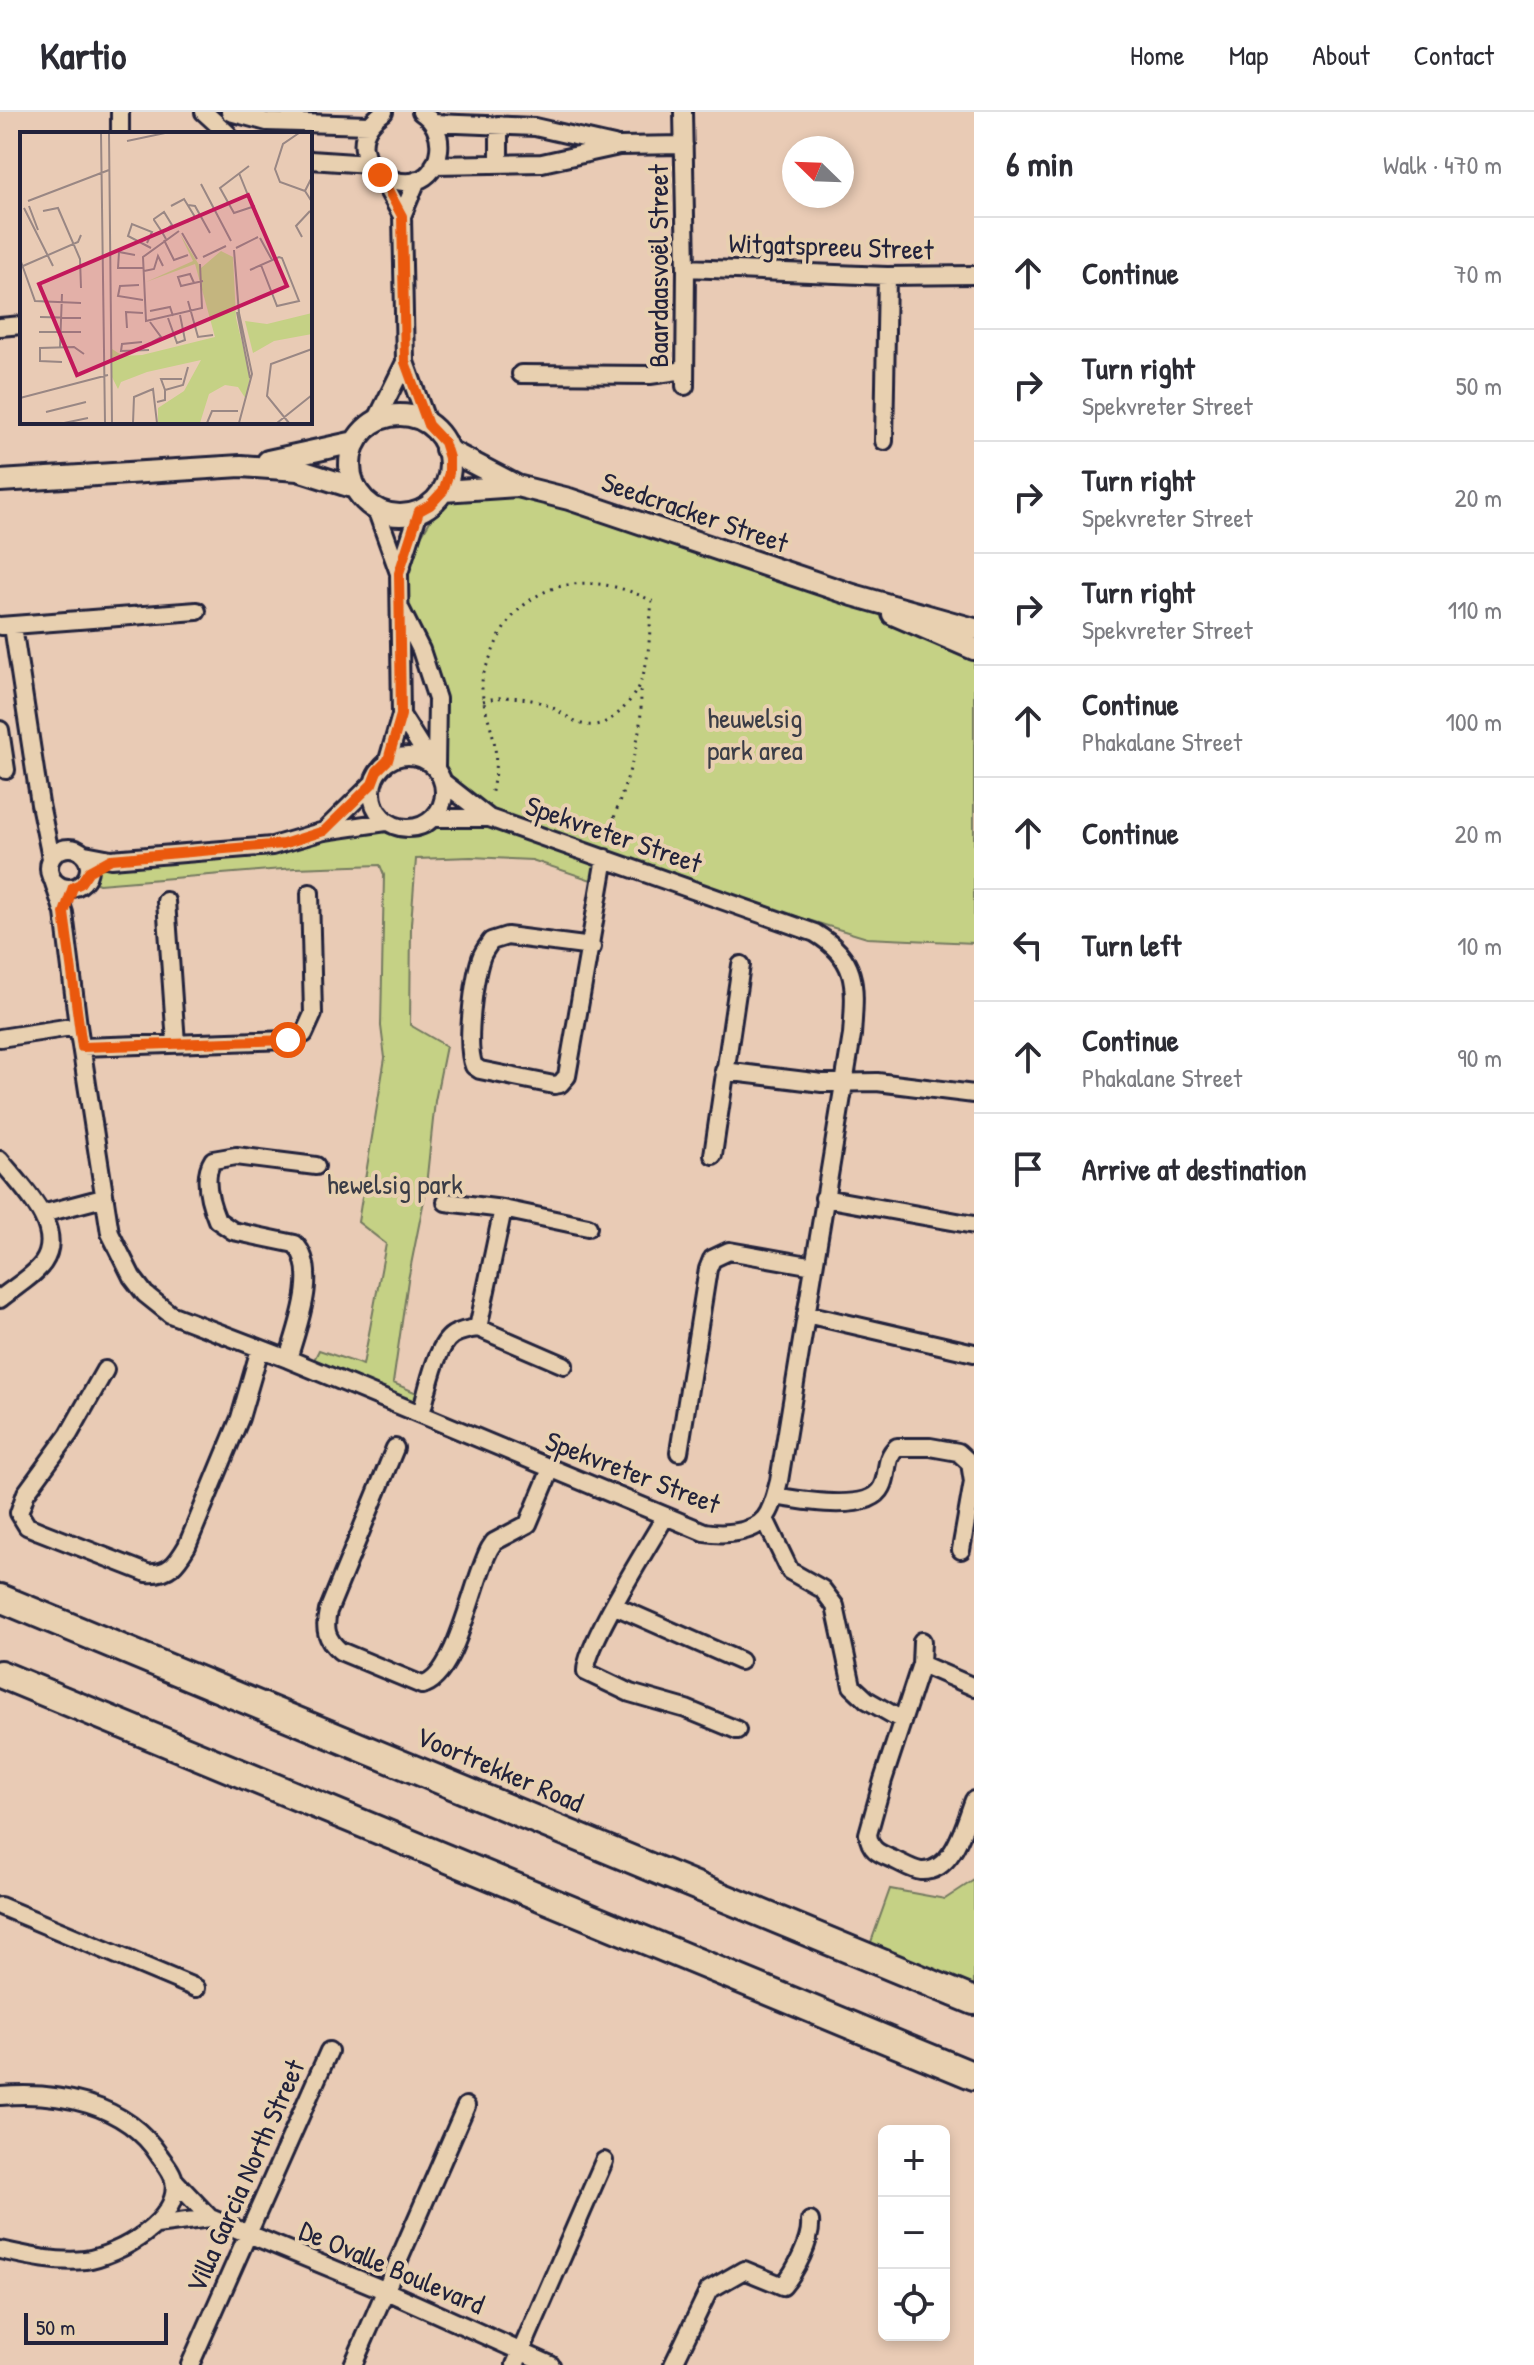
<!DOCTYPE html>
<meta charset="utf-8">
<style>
:root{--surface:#fff;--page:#f2f2f3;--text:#2b2b33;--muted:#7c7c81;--line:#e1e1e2}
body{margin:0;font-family:"Patrick Hand",sans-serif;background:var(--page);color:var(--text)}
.controls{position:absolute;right:24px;bottom:24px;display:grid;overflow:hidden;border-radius:12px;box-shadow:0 4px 12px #0003}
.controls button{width:72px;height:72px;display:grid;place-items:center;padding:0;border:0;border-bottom:2px solid var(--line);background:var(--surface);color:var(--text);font:40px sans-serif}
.compass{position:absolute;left:782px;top:24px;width:72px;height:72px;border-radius:50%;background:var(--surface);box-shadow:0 4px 12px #0003;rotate:293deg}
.scale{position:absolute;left:24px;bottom:20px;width:144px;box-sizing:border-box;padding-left:8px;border:4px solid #22223b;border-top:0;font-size:22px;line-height:28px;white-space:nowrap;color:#22223b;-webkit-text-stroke:6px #e8d0b0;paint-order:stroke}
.stop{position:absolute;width:24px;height:24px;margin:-18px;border:6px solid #ea580c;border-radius:50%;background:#fff}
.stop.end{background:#ea580c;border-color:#fff;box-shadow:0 2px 8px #0008}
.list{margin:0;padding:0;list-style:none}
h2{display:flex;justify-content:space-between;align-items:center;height:104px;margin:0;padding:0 32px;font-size:34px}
h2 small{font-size:26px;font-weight:400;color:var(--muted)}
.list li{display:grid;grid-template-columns:52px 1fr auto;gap:24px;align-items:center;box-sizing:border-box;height:112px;padding:0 32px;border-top:2px solid var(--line)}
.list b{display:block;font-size:30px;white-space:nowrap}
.list p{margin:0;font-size:26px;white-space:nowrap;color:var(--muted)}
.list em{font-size:26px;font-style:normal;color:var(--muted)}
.icon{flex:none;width:44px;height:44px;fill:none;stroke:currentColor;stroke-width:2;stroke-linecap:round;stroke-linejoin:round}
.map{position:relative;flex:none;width:974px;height:2253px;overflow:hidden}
header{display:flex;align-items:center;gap:48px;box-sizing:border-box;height:112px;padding:0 40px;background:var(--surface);border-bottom:2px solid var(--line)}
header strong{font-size:38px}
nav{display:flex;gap:44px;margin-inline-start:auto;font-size:28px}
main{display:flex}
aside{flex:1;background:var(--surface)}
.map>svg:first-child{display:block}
.green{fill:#c5d185;stroke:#747a60;stroke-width:2}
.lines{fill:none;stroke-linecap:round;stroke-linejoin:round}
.minor-casing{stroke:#22223b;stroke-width:22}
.tertiary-casing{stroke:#22223b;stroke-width:26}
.primary-casing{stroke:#22223b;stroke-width:32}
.path{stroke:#22223b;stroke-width:3;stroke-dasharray:2 6;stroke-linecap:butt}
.minor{stroke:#e8d0b0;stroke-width:16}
.tertiary{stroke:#e8d0b0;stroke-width:20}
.primary{stroke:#e8d0b0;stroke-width:26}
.route{stroke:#ea580c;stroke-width:10}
.labels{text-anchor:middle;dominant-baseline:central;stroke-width:8;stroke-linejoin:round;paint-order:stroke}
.street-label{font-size:28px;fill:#22223b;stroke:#e8d0b0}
.park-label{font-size:28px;fill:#3a3c46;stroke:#e8d0b0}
.inset-road{fill:none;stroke:#998784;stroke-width:2}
.view{fill:#c2185b;fill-opacity:0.15;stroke:#c2185b;stroke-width:4}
.inset-edge{fill:none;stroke:#22223b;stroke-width:4}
</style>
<header>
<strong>Kartio</strong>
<nav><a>Home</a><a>Map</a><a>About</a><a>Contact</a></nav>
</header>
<main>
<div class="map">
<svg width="974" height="2253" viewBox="0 0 974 2253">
<rect width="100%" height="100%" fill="#e9cbb5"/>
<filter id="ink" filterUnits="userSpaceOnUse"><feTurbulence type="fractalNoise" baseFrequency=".0125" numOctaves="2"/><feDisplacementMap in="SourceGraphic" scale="16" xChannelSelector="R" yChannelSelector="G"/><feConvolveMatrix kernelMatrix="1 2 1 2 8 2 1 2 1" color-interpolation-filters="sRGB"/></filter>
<g filter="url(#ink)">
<!-- green -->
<path class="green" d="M502 375 860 485 974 544V831L867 826 606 746 603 772 532 748 471 745 416 747 411 812 410 913 446 934 435 989 425 1083 408 1168 393 1271 417 1281 409 1297 310 1256 319 1238 363 1253 386 1132 358 1110 385 946 381 914 384 763 380 753 295 756 99 772 86 767 111 747 179 740 386 710C411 723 414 709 436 706 453 703 472 706 489 706L443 670 436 639 438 593 411 517 399 461 448 379Z
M974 1768V1876L870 1833 890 1777 945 1787Z"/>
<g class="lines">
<!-- minor casing -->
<g class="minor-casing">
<path id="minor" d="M204 0 228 22
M230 0 267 10 370 13
M384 0C319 47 429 109 439 38 441 22 433 8 421 0
M683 0 686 156 685 274
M433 11 535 15 614 33
M499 13V52
M120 22V0
M310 48 369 52
M434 53 542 51 619 34 684 33
M380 64 402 104
M417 68 402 104 405 250 428 313
M686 156 887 164 974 163
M0 215 22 213
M521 262 650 263 685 258
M376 309 405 250
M884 329 887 164
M376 397 399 461 401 603 388 648
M399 461 419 399
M401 498 421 538 437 587 436 656
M0 514 197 499
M13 514 40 692 51 746
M401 603 430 649
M0 618 6 658
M372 680a36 36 0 1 1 72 0a36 36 0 1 1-72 0Z
M443 670 489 706
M324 719 372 672
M49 756a20 20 0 1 1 40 0a20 20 0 1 1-40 0Z
M85 742 111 747 272 734 324 719 386 710
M53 768 64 801 78 914 110 1121 132 1165 145 1182 170 1202 288 1247 704 1420C723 1423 752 1422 765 1406 773 1396 776 1380 779 1369L852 923C855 876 860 848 815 821L489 706H434
M166 789 176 931
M592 835 507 824 491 829C487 835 483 840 481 846 474 867 465 934 474 954L480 958 554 973 560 972 567 964 605 746
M0 926 78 914
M82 935 288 928 304 922 313 902 310 781
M724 959 822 971 877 970 974 982
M713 1043 741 853
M0 1048C20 1073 67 1116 43 1151 33 1165 13 1176 0 1187
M824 1086 974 1113
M446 1090 503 1097 588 1115
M42 1102 103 1086
M806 1202 974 1241
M478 1216 564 1253
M288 1247C297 1216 320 1158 295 1132L233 1119 217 1108C210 1091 202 1065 213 1048L236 1044 316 1054
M105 1258 69 1322 26 1381 19 1401 27 1414 39 1419 147 1461C169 1463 177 1451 187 1434L240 1306 260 1237
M421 1302C427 1282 435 1234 453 1223 460 1219 470 1217 478 1216L503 1097
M395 1336 328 1499C324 1517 326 1527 340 1539L422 1573C456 1567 473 1466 490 1436L494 1430 528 1412 551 1357
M679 1340 708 1157 712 1147 729 1139 814 1154
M775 1384C799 1388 869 1402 882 1375 889 1362 884 1346 897 1335H930L958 1340 970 1351 973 1370 961 1438
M665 1405C649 1433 584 1535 586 1560L630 1581 686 1597 737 1618
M765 1407 790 1459 822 1477 835 1494 852 1574 867 1588 902 1608
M615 1494 740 1549
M922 1529 921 1552 883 1668 868 1722C870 1738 878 1741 892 1747 900 1750 912 1758 921 1759 954 1761 965 1710 974 1688
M921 1552 974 1575
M0 1794 196 1876
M0 1984C58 1979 125 1991 159 2043 164 2050 173 2060 174 2069 182 2108 117 2144 85 2148 57 2151 27 2144 0 2138
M175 2069 210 2106 384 2178 551 2253
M156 2113 210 2106
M190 2253 329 1939
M353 2253 466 1994
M515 2253 604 2049
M673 2253 709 2178 744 2158 783 2174C795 2160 812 2128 810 2109"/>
</g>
<!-- tertiary casing -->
<g class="tertiary-casing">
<path id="tertiary" d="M350 353a50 50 0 1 1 100 0a50 50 0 1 1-100 0Z
M446 337 517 374 569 387 853 483 974 517
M268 349 355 330
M0 369 241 354 298 358 355 376
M443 379 517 374
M893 502 974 537"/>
</g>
<!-- primary casing -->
<g class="primary-casing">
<path id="primary" d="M0 1486 974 1889
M0 1562 974 1964"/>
</g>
<!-- path -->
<path class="path" d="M483 589C507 582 533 585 555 597 564 602 572 609 582 612 608 620 633 590 641 568 651 545 649 514 652 489 590 457 523 466 494 536 490 547 483 559 482 570 481 589 489 606 493 624 498 644 495 664 491 684
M607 728C620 683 649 620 639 573"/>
<!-- minor -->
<use href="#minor" class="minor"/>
<!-- tertiary -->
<use href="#tertiary" class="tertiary"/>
<!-- primary -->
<use href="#primary" class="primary"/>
</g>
</g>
<g class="lines" filter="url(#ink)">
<!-- route -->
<path class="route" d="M288 928 82 935 64 801 73 775 80 772 89 759 111 747 283 732 324 719 372 672 377 659 388 648 401 603 399 461 419 399 430 393 443 379 449 361V346L444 330 428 313 405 250 402 104 380 63"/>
</g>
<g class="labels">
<!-- street labels -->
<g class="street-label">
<text transform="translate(831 134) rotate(2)">Witgatspreeu Street</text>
<text transform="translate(658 154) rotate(-90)">Baardaasvoël Street</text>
<text transform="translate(695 400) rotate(19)">Seedcracker Street</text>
<text transform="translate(614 722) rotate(19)">Spekvreter Street</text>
<text transform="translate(633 1360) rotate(21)">Spekvreter Street</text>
<text transform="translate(500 1657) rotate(23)">Voortrekker Road</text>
<text transform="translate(245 2064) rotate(-66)">Villa Garcia North Street</text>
<text transform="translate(392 2155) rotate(23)">De Ovalle Boulevard</text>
</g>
<!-- park labels -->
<g class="park-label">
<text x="755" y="606">heuwelsig<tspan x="755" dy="32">park area</tspan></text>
<text x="395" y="1072">hewelsig park</text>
</g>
</g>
<!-- overview -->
<g transform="translate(20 20)">
<rect width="292" height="292" fill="#e9cbb5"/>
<path d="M160 102 181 136 201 119 213 125 216 186 230 244 226 267 218 255 205 253 189 262 180 291H138V276L164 259 181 228 127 240 101 250 98 257 92 245V217L103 224 122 223 195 205 175 132 126 150 173 129ZM292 181V202L254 209 233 221 225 189 247 192Z" fill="#c5d185"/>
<path class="inset-road" d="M81 1 85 291M89 1 92 291M279 1 263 12 255 37 260 50 285 59M107 9 145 1M229 34 200 56 214 81 235 74M219 41 242 98M292 45 285 59 292 70M181 52 211 109M8 69 89 38M168 73 175 74 190 101M9 74 18 98M151 74 164 67 175 85 167 90M4 76 33 134M23 79 38 76 60 127 61 156M159 99 123 125 126 189 182 176 180 132M142 100 152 93 144 80 134 87V88L142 100 146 107M162 101 177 127M282 105 276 94 290 79M240 106 252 128M144 108 154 128 168 123M127 111 132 100 112 92 108 104 131 116M216 116 238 105M214 118 219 181 232 242 219 291M115 123 99 120 98 136H123M183 125 206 114M0 127 15 169 61 171M3 134 58 110 61 103M230 138 259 125 262 126 279 169 257 174 241 133M124 139 134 137 138 124 143 134M174 151 170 142 158 145 161 154 174 151 183 149M119 153 100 154 98 164 123 168M168 169 178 205 193 203M130 179 150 175 153 184M217 180 230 246M20 185 61 186M148 186 157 211 165 208 160 183M0 187V235M130 190 141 205 132 210M107 196 106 180 123 181M19 200H61M122 210 102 212 101 219 129 218M40 215 42 162M42 230 20 229V216L54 215 64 222M145 258 141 247H162M0 266 88 243M137 270 145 268V258L163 253 168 235M26 280 66 270M44 291 68 286M113 291 114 265 133 257 137 291M187 291 192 279H218M257 291 292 263M269 291 247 264 251 232 292 217"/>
<path class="view" d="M228 63 267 154 57 243 19 152Z"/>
<rect width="292" height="292" class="inset-edge"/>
</g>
</svg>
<div class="controls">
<button>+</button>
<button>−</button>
<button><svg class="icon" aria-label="locate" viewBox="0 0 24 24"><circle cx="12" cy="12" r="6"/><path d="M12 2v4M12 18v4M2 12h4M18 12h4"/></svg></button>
</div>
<svg class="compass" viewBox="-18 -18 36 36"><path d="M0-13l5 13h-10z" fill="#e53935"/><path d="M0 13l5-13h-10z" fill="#7c7c81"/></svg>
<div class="scale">50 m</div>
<div class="stop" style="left:288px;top:928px"></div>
<div class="stop end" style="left:380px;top:63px"></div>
</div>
<aside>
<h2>6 min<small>Walk · 470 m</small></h2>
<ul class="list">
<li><svg class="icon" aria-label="ahead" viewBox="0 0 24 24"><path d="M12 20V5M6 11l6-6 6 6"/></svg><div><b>Continue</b></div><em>70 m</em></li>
<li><svg class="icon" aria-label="right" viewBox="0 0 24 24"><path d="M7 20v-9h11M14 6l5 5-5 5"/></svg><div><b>Turn right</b><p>Spekvreter Street</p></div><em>50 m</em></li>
<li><svg class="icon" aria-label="right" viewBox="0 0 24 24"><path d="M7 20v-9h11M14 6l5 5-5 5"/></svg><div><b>Turn right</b><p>Spekvreter Street</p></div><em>20 m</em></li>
<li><svg class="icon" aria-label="right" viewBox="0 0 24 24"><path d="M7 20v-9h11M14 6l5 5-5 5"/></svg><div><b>Turn right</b><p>Spekvreter Street</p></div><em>110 m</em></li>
<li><svg class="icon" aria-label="ahead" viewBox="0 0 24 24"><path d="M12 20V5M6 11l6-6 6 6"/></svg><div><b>Continue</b><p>Phakalane Street</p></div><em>100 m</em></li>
<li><svg class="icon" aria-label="ahead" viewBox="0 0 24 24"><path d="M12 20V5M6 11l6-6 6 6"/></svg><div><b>Continue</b></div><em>20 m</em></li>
<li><svg class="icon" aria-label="left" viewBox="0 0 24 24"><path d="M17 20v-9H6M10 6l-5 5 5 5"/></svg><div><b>Turn left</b></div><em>10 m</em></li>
<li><svg class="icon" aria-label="ahead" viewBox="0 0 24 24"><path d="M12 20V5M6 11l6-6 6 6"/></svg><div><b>Continue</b><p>Phakalane Street</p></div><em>90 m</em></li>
<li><svg class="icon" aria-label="arrive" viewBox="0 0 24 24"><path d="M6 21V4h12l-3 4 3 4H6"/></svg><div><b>Arrive at destination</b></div></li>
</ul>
</aside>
</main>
